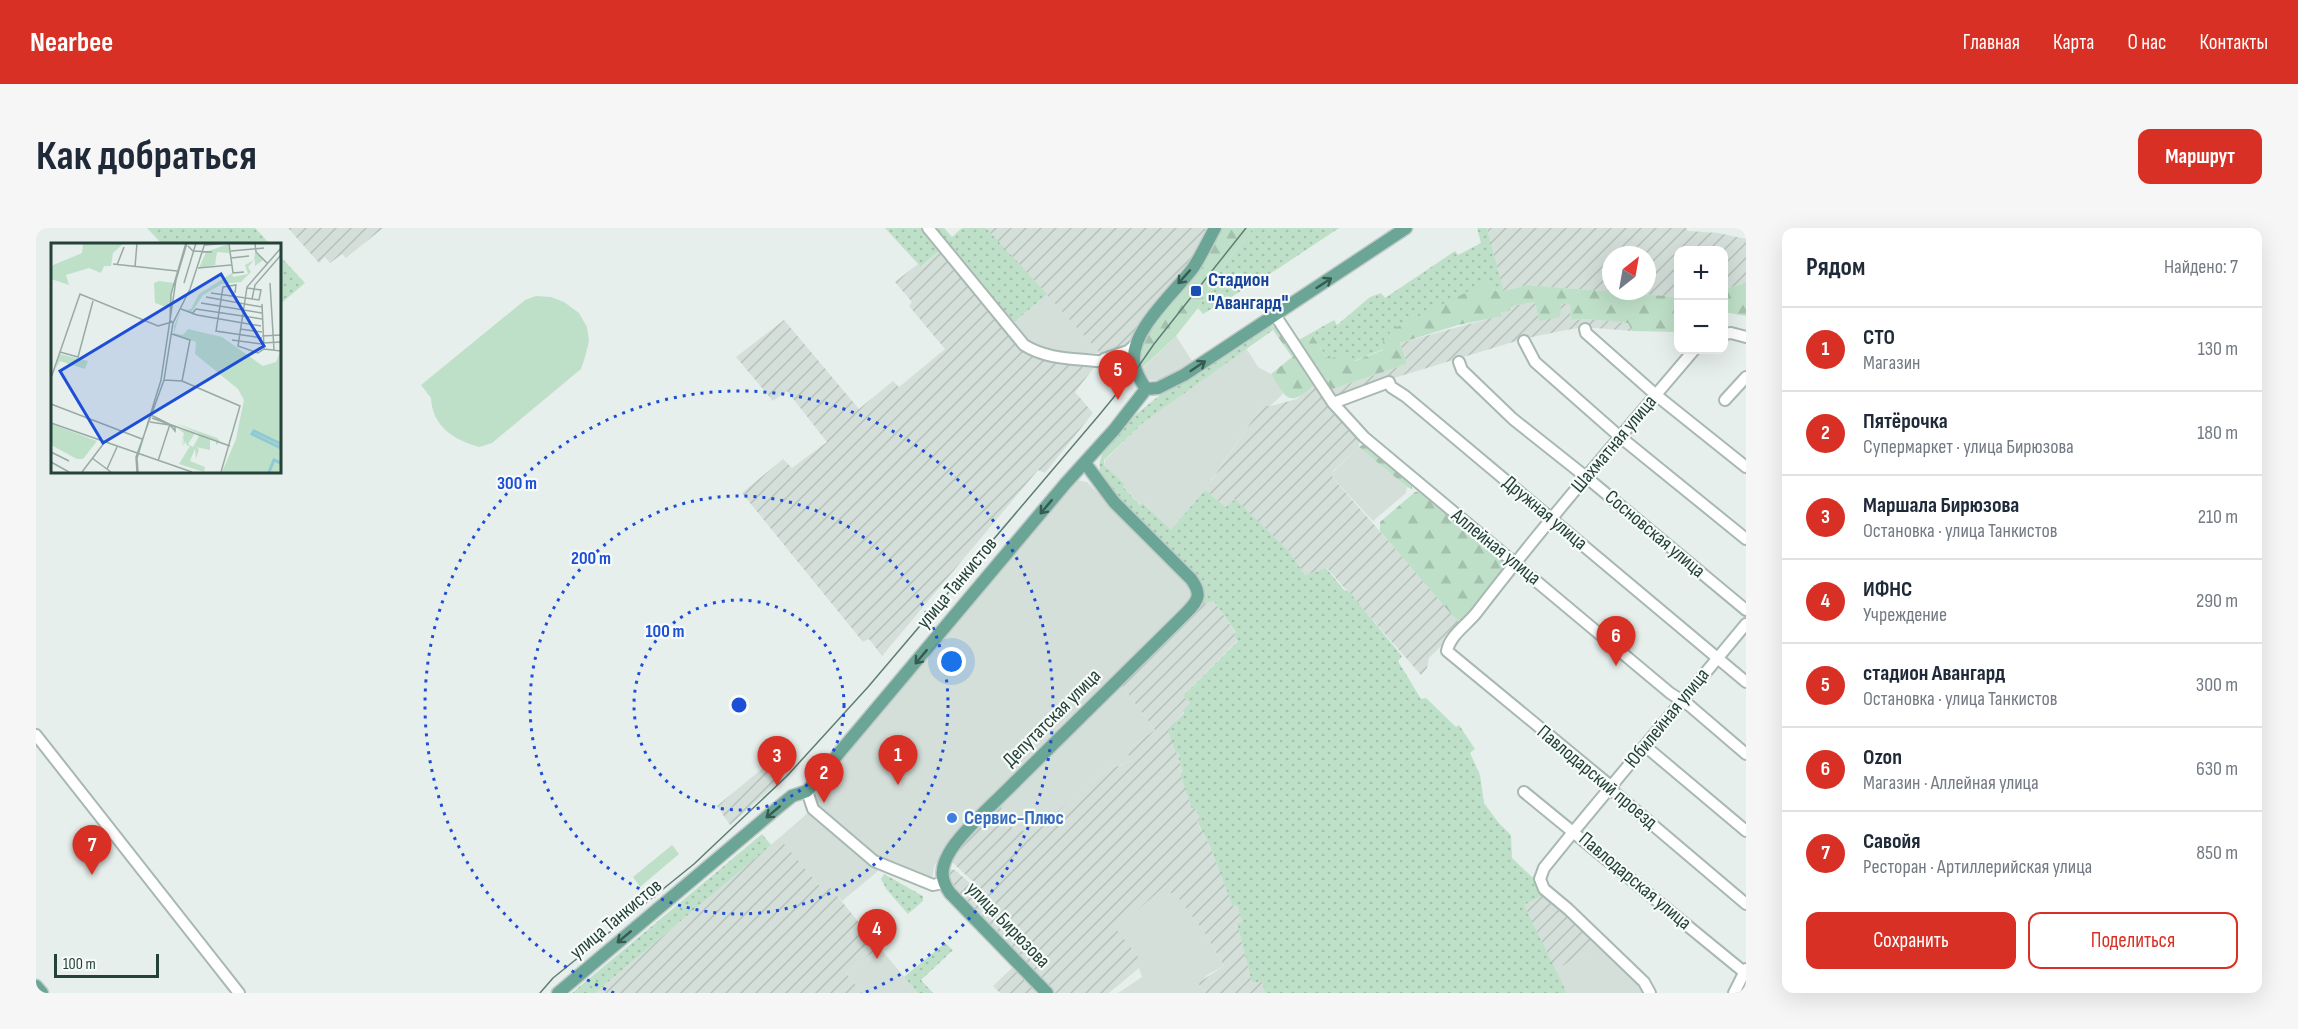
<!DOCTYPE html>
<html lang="ru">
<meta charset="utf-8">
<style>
:root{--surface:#fff;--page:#f6f6f7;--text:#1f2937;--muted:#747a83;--line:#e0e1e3;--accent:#d93025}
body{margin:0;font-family:"Sofia Sans Condensed",sans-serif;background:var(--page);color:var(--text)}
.controls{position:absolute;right:18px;top:18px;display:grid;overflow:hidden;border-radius:12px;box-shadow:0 6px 24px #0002}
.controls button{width:54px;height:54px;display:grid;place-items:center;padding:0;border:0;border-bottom:2px solid var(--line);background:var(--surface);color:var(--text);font:30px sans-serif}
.compass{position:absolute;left:1566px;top:18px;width:54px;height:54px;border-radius:50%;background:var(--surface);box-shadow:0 6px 24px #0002;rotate:31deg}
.scale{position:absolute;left:18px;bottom:15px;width:105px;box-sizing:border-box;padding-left:6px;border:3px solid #24423a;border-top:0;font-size:16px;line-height:21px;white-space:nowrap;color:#24423a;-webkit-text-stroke:4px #f7fbf9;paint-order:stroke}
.you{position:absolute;left:916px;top:434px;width:21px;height:21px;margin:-15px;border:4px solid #fff;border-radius:50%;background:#1a73e8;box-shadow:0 0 0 9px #1a73e833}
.badge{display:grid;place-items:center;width:39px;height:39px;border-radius:50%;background:var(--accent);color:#fff;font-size:20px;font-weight:700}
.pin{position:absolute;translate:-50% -50px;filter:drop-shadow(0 2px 3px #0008)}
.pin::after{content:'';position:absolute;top:32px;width:21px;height:18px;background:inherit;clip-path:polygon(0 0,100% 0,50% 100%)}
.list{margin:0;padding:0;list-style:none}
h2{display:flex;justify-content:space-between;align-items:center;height:78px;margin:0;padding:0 24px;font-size:26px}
h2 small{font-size:20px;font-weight:400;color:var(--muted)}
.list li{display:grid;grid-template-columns:39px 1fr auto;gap:18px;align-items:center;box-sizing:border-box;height:84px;padding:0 24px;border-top:2px solid var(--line)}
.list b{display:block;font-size:22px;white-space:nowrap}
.list p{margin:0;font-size:20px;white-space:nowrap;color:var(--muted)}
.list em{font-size:20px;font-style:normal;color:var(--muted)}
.actions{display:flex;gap:12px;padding:18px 24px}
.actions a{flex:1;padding:14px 0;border:2px solid var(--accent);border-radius:12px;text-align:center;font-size:21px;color:var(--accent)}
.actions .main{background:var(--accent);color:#fff}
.map{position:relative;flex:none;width:1710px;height:765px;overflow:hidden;border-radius:12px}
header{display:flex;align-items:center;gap:36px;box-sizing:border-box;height:84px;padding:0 30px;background:var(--accent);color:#fff}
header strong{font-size:28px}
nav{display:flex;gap:33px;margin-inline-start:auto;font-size:21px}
.intro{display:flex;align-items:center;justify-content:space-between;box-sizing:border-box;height:144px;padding:0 36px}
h1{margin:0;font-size:42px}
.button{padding:15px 27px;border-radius:12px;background:var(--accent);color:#fff;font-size:21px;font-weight:700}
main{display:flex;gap:36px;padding:0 36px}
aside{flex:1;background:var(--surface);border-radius:12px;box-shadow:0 6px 24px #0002}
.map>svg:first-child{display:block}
.built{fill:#d4dfda}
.industrial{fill:url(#industrial-furrows);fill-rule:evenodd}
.grass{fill:url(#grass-dots)}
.forest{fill:url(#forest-firs)}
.park{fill:#bfe0c8}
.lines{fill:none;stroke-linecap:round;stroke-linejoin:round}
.minor-casing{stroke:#a8b8b2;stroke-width:14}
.major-casing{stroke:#c2cac8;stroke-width:15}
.minor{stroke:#fff;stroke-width:10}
.major{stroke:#6aa596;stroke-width:12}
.tram{stroke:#5f7d75;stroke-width:1.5}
.oneway{stroke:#365b51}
.ring{fill:none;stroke:#1d4ed8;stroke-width:3;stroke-dasharray:3 6}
.transit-dot{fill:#1a4fb4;stroke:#f7fbf9;stroke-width:2}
.shop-dot{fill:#3f7fe0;stroke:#f7fbf9;stroke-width:2}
.labels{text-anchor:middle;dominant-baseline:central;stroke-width:4.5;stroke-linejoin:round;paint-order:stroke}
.transit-label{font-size:20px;font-weight:bold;fill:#164399;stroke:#f7fbf9;text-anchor:start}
.street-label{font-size:20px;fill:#24423a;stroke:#f7fbf9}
.shop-label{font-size:20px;font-weight:bold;fill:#366cbe;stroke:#f7fbf9;text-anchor:start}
.inset-river{fill:none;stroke:#8ec9d4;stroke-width:3}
.inset-road{fill:none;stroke:#98aaa4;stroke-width:1.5}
.view{fill:#1d4ed8;fill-opacity:0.15;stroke:#1d4ed8;stroke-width:3}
.inset-edge{fill:none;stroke:#24423a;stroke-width:3}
.centre{fill:#1d4ed8;stroke:#f7fbf9;stroke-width:3}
.ring-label{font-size:18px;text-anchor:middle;font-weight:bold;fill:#1d4ed8;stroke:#f7fbf9;stroke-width:4.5;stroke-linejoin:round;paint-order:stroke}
</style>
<header>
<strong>Nearbee</strong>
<nav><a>Главная</a><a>Карта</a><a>О нас</a><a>Контакты</a></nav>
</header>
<div class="intro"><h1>Как добраться</h1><a class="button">Маршрут</a></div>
<main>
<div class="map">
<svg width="1710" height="765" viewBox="0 0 1710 765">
<defs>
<pattern id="industrial-furrows" width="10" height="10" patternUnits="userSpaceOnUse" patternTransform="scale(1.5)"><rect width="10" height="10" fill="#d4dfda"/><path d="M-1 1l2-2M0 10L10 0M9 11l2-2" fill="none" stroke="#b6c1bc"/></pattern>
<pattern id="grass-dots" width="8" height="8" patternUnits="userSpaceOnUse" patternTransform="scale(1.5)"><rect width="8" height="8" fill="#bfe0c8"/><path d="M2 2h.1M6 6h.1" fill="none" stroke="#a4c1ad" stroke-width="1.8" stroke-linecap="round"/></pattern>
<pattern id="forest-firs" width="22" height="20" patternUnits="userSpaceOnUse" patternTransform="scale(1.5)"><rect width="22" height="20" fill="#bfe0c8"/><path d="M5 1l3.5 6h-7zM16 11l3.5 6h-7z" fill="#a4c1ad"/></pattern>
</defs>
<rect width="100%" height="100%" fill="#e6efeb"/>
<!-- built -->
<path class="built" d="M1011 66 1064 125 1020 126 999 120 974 98Z
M1140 108 1158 136 1127 152H1114L1105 142Z
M1210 120 1222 139 1235 146 1247 166 1233 179 1226 178 1176 251 1174 250 1176 252 1169 262 1135 303 1108 275 1105 277 1087 259 1089 256 1068 237 1069 232 1108 194Z
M1323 219 1371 259 1370 265 1337 293 1296 249 1297 244Z
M1040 252 1051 254 1153 357 1156 366 1155 371 910 618 898 639 896 651 893 652 847 636 783 583 777 571 779 561Z
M1084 455 1119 502 1097 517 1091 524 1096 531 1083 538 1075 539 1055 554 995 608 989 603 977 600 966 590 968 582 962 576Z
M773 584 836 636 842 643 806 673 793 658 788 663 743 611 735 617Z
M1129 658 1139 668 1141 667 1169 705 1188 738 1171 747 1163 756 1169 765H1082L1106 749 1103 740 1107 735 1079 701Z
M1562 712 1613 765H1531L1519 742 1551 724Z
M843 719 882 765H826L810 745Z"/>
<!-- industrial -->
<path class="industrial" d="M252 0H347L310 30 306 26 294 35 289 29 283 35Z
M950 0H1168L1172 2 1155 35 1100 108 1084 122 1064 125Z
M1451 0H1650L1652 3 1682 5 1710 11V55L1688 61V22H1642V69L1492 57 1467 63ZM1575 27H1611V63H1575Z
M905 21 994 126 1017 134 1060 137 1039 164 1057 185 1009 245 1002 242 846 428 833 411 827 414 706 265 747 231 756 240 791 214 751 163 737 173 700 129 748 92 823 181 857 153 863 159 909 121 873 78 876 74 859 54 882 36 886 39Z
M1499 74 1503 93 1524 75 1534 76 1535 92 1550 91 1592 95 1596 103 1548 99 1530 102 1487 111 1361 149 1302 169 1298 168 1294 162 1371 136 1364 115 1466 87 1465 84 1475 78Z
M1279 156 1323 210V219L1297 243 1296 249 1422 392 1423 400 1393 430 1391 440 1385 447 1291 340 1269 347 1252 322 1198 271 1190 279 1169 262 1226 178H1235L1261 171Z
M1178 373 1200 406 1202 412 1147 468 1154 475 1136 500 1140 525 1142 524 1144 528 1142 529 1147 543 1144 544 1156 581 1159 580 1163 585 1165 591 1161 594 1174 618 1197 678 1201 677 1206 694 1201 695 1216 755 1226 753 1229 765H1169L1162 755 1188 738 1169 705 1141 668 1139 669 1129 658 1080 701 1107 735 1103 740 1073 765H1015L916 663 912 653V641L919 642 951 670 953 669 914 632 962 576 968 582 966 590 977 600 989 603 995 608 1051 557 1075 539 1084 538 1095 531 1091 524 1097 517 1119 502 1084 455 1164 374 1168 376Z
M738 531 752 546 694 597 681 578Z
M743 610 787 662 793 658 843 719 810 745 826 765H559Z
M1510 666 1562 712 1551 724 1519 742 1488 677Z
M978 738 1005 765H964L957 758Z"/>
<!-- grass -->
<path class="grass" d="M111 0H219L234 16H126Z
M849 0H888L905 21 885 39Z
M897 0H908L916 9 926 0H950L1011 66 974 98Z
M1217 0H1303L1243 40 1167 86 1162 80 1176 54Z
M1441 0H1451L1467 61 1458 63 1453 53 1348 121 1318 133 1292 132 1275 105 1298 92 1301 97 1334 69 1345 65 1349 70 1419 23 1422 27 1445 15Z
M243 27 269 55 243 77Z
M1233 96 1237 102 1108 194 1068 232V237L1089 256 1087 259 1104 277 1107 275 1135 302 1169 262 1190 279 1199 271 1252 322 1269 347 1290 340 1308 362 1314 365 1366 428 1362 433 1385 471 1390 470 1420 499 1423 497 1439 521 1434 525 1444 547 1448 575 1462 594 1475 607 1476 630 1496 649 1502 645 1510 666 1488 677 1531 765H1229L1226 753 1216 755 1201 695 1206 694 1201 677 1197 679 1174 618 1161 593 1165 591 1159 580 1156 581 1144 545 1147 543 1142 529 1144 528 1142 524 1140 525 1132 503 1148 485 1147 482 1154 475 1147 468 1202 413 1198 407 1200 405 1178 373 1168 376 1164 374 1167 363 1163 351C1142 328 1070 268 1064 243 1056 206 1159 143 1186 125 1200 116 1217 100 1233 96Z
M726 606 735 617 559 765H536Z
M848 646 887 668V673L872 686 851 662 845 651Z
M909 715 917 722 885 752 897 765H882L868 749Z"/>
<!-- forest -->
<path class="forest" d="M1184 0H1217L1176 54 1162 80 1140 108 1104 142C1100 107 1131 83 1150 57 1162 39 1172 19 1184 0Z
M1453 53 1458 63 1467 61V63L1492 57 1642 69V104L1596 103 1592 95 1550 91 1535 92 1534 76H1525L1524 89 1503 93 1499 74 1475 78 1473 83 1465 84 1466 88 1422 97 1364 115 1371 136 1294 162 1261 113 1275 105 1292 132 1308 125 1319 133 1347 122V113L1357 101Z
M1710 55V88L1688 84V61Z
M1233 96 1242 101 1279 156C1254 180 1250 172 1235 146L1256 129Z
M1328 216 1376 255V261L1371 259 1323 219Z
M1385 263 1472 334 1473 338 1428 393 1422 392 1416 387 1344 303V294L1379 264Z"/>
<!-- park -->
<path class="park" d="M500 68 515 69 528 74 543 85 551 99 553 113 549 129 545 141 456 215 443 219C418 212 396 198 395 170L385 157 489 72Z
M636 617 643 626 604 659 597 649Z"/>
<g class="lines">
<!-- minor casing -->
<g class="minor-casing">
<path id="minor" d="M892 0 988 117C1023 139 1065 125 1101 144
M1239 87 1297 175 1328 209 1634 465 1654 478 1710 526
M1549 101 1550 105 1620 167 1710 239
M1688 106 1695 105 1710 109
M1488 113 1499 134 1583 208 1710 311
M1658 122C1585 208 1510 294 1441 384 1431 397 1414 407 1411 423L1571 555 1578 564 1710 676
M1068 131 1092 123 1100 116
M1423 134 1426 142 1477 191 1550 249 1710 382
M1689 172 1710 149
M1297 175 1353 154 1355 159 1369 168 1710 454
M0 507 203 765
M1609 518 1710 603
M771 563 777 581 838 633 897 657 907 655
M1488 564 1708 744
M1614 765 1608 754 1532 681 1508 661 1504 651 1508 640 1538 603 1710 396
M1698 765 1710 741"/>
</g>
<!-- major casing -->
<g class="major-casing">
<path id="major" d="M1110 161C1104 152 1098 142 1098 132 1096 101 1139 64 1157 40 1165 28 1172 13 1179 0
M0 758 6 765
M522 765 739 582 756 568 771 563 1030 255 1078 202 1110 161 1122 160 1148 147 1370 0
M1011 765 914 665C905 652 904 642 912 627 923 605 962 572 980 553 1037 497 1093 441 1150 385 1163 372 1166 366 1155 351L1078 274 1049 235"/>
</g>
<!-- minor -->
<use href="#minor" class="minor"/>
<!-- major -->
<use href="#major" class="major"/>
<!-- tram -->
<path class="tram" d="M504 765 517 750 658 636 751 548 832 459 1064 186 1100 142 1118 116 1210 0"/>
</g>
<!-- one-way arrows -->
<defs><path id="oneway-shaft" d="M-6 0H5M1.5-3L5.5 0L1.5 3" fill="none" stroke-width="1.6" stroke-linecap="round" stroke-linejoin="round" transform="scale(1.5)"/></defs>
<g class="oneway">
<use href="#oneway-shaft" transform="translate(1148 49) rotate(132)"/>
<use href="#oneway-shaft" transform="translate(1288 55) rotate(-33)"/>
<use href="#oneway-shaft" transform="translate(1162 138) rotate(-34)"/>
<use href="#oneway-shaft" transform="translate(1010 279) rotate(130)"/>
<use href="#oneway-shaft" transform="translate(885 429) rotate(130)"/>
<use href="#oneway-shaft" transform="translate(737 584) rotate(140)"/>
<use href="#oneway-shaft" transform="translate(588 709) rotate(140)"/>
</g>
<!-- distance rings -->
<g class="ring">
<circle cx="703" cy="477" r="105"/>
<circle cx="703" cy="477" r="209"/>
<path d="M578 765A314 314 0 1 1 828 765"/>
</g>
<!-- markers -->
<rect class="transit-dot" x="1154" y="57" width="12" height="12" rx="3"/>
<circle class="shop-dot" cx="916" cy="590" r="6"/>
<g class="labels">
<!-- transit labels -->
<g class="transit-label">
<text x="1172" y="52">Стадион<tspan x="1172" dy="23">"Авангард"</tspan></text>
</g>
<!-- street labels -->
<g class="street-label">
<text transform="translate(1578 216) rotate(-50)">Шахматная улица</text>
<text transform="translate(1509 285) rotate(40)">Дружная улица</text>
<text transform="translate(1619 306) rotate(40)">Сосновская улица</text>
<text transform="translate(1460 319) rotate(39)">Аллейная улица</text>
<text transform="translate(921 355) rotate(-50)">улица Танкистов</text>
<text transform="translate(1016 490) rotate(-45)">Депутатская улица</text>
<text transform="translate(1631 490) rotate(-51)">Юбилейная улица</text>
<text transform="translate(1561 549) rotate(40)">Павлодарский проезд</text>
<text transform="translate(1599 653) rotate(40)">Павлодарская улица</text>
<text transform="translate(580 691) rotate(-40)">улица Танкистов</text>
<text transform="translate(972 697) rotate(46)">улица Бирюзова</text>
</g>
<!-- shop labels -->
<g class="shop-label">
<text x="928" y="590">Сервис-Плюс</text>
</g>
</g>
<!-- overview -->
<g transform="translate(15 15)">
<rect width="230" height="230" fill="#e6efeb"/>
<path d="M130 67 123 90 132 92 137 86 171 94 212 123 225 119 229 109V229H171L185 196 193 157 187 146 144 111 145 99 123 91V83ZM9 111 37 118 34 126 9 118 4 127ZM124 180 166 195 169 199 165 202V197H159V207L145 204 148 206 145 216 144 206 139 218 154 224 153 229 128 221 139 203 135 202V198L132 203 133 194 130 202 133 190 127 186 144 190 137 201 142 204 148 193 145 191 151 192Z" fill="#bfe0c8"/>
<path d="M32 0H73L62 10 60 23H53L50 30 38 25 15 32 18 42 0 36V23L31 10ZM177 1 179 10 166 9 164 22 148 25 155 9ZM204 9 212 17 204 23V16L197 24 200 29 190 39 171 41 152 52 140 70 134 67 140 66 148 51 181 30 182 34 197 31 194 22 203 17Z" fill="#bfe0c8"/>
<path d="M108 38 123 40 119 62 115 64 104 60 103 40ZM0 181 46 198 32 216H26L0 202Z" fill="#bfe0c8"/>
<path class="inset-river" d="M230 201 203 188 201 191 230 205M218 229 223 217 230 220"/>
<path class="inset-road" d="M204 0 205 9 217 21M178 1 182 30 193 29M154 2 179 0M137 3 142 8 161 9M230 5 196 44 187 103 207 110 213 106 230 108M180 8 213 5M180 15 198 13M62 21 126 28M66 22 73 4M84 24 86 0M147 25 180 22M133 40 145 0M219 40 223 107M160 50 208 57 210 47 196 45M184 50 185 42 172 44 165 88 211 95M155 54 211 64M201 56 204 42 230 12M150 60 211 70M211 61 213 106M130 66 146 72 210 83M141 71 145 66 211 76M122 80 119 77 120 51 135 0M189 86 211 89M121 91 139 97 131 138 189 163 170 229M211 93 230 92M181 97 211 101M211 100 230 99M9 109 27 114 42 58M0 135 29 51 107 83 121 79M113 137 131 138M0 161 91 196M101 175 179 203M99 179 119 182 124 188V184L100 172M0 180 141 229M0 209 18 218M41 215 60 229M107 218 119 181M0 219 18 229M56 226 66 204M31 229 53 200M86 229 85 214 113 137 122 80 139 46 154 0M87 229 86 215 110 137 125 37 136 0"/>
<path class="view" d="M170 31 213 103 52 200 9 128Z"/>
<rect width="230" height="230" class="inset-edge"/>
</g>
<circle cx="703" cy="477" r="9" class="centre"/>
<g class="ring-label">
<text x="481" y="261">300 m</text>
<text x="555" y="336">200 m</text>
<text x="629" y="409">100 m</text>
</g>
</svg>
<div class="controls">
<button>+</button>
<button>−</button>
</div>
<svg class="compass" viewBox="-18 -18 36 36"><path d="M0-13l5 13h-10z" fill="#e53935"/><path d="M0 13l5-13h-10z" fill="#747a83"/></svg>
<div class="scale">100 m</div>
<div class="you"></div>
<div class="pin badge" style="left:862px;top:557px">1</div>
<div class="pin badge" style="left:788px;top:575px">2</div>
<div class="pin badge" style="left:741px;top:558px">3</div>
<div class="pin badge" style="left:841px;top:731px">4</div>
<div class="pin badge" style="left:1082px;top:172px">5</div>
<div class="pin badge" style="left:1580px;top:438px">6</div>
<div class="pin badge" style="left:56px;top:647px">7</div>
</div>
<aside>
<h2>Рядом<small>Найдено: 7</small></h2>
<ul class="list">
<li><span class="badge">1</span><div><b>СТО</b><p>Магазин</p></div><em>130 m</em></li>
<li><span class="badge">2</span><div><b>Пятёрочка</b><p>Супермаркет · улица Бирюзова</p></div><em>180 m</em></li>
<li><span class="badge">3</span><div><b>Маршала Бирюзова</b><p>Остановка · улица Танкистов</p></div><em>210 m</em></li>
<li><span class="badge">4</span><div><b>ИФНС</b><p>Учреждение</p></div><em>290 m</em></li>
<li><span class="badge">5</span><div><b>стадион Авангард</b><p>Остановка · улица Танкистов</p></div><em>300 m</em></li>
<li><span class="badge">6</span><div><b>Ozon</b><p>Магазин · Аллейная улица</p></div><em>630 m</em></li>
<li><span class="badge">7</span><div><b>Савойя</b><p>Ресторан · Артиллерийская улица</p></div><em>850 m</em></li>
</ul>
<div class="actions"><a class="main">Сохранить</a><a>Поделиться</a></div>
</aside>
</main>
